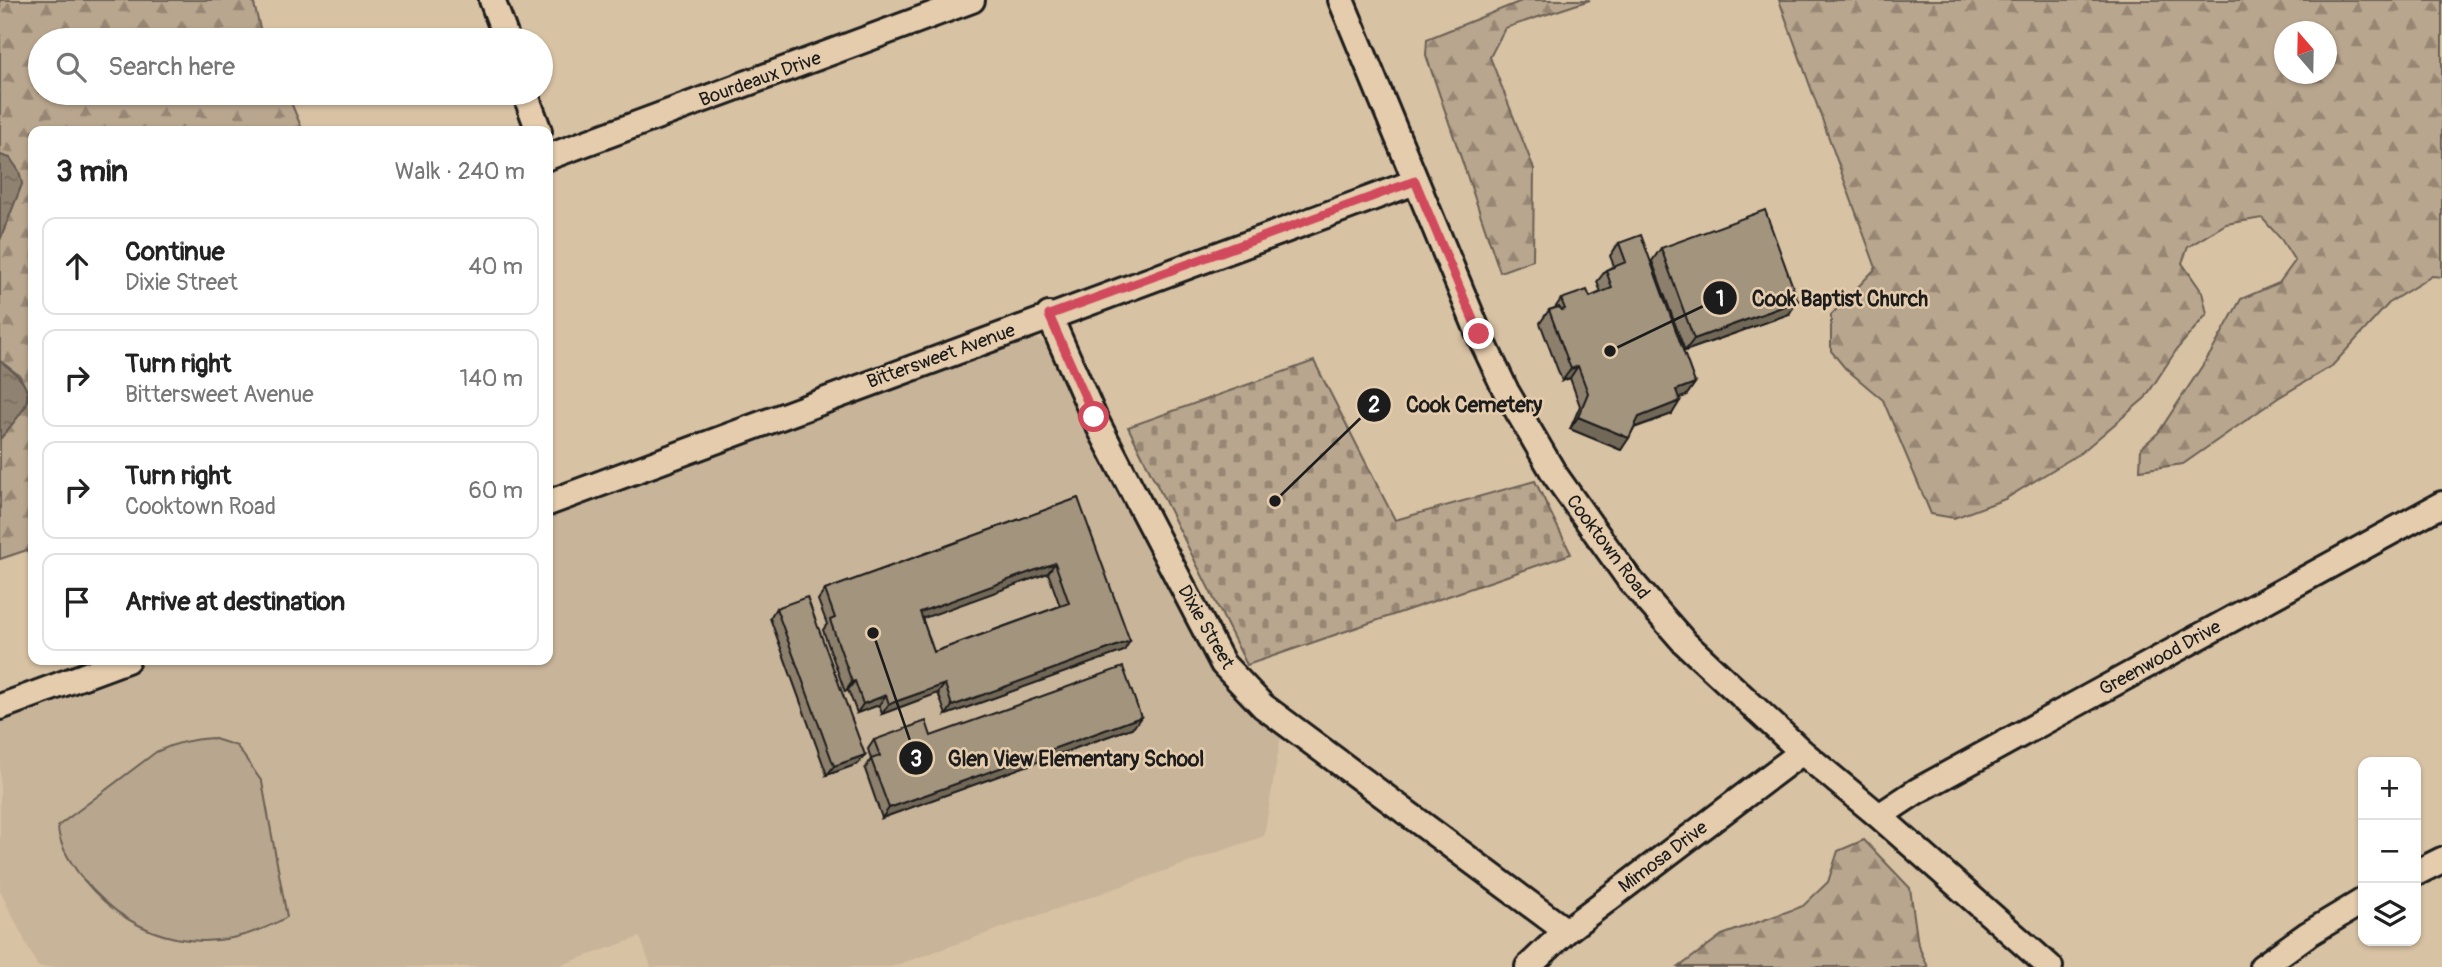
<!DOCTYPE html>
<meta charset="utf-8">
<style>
:root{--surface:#fff;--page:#f2f2f2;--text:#222;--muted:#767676;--line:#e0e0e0}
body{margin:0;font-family:Pangolin,sans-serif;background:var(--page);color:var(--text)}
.controls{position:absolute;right:21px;bottom:21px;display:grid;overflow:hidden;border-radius:14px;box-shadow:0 2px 5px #0004}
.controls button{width:63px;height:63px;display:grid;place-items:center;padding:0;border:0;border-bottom:2px solid var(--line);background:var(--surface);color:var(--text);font:35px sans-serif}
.compass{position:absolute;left:2274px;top:21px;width:63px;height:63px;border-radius:50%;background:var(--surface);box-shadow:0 2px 5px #0004;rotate:340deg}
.stop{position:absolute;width:21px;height:21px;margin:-16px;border:5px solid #d1495b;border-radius:50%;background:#fff}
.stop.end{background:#d1495b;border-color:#fff;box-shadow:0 2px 7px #0008}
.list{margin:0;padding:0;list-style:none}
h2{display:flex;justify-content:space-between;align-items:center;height:91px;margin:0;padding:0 28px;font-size:30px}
h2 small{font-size:23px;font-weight:400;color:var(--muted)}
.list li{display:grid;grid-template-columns:46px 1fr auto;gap:21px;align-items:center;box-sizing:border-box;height:98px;margin:0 14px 14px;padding:0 14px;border:2px solid var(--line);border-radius:14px}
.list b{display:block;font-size:26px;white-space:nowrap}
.list p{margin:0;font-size:23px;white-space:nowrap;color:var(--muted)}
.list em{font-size:23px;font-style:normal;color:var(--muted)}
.icon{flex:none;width:38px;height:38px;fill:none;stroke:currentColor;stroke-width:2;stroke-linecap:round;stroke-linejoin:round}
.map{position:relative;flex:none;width:2442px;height:967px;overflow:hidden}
.search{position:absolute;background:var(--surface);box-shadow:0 2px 5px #0004;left:28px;top:28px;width:525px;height:77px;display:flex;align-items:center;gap:18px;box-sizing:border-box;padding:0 24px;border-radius:38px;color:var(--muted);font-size:26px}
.panel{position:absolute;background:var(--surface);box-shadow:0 2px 5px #0004;left:28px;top:126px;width:525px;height:539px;border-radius:14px}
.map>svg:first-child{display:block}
.built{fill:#c8b499}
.grass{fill:#b9a68e;stroke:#6a6155;stroke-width:2}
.forest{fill:url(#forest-firs);stroke:#6a6155;stroke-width:2;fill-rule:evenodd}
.cemetery{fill:url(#cemetery-stones);stroke:#6a6155;stroke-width:2}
.water{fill:url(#water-ripples);stroke:#62594f;stroke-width:2}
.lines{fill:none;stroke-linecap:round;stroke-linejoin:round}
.minor-casing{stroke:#1c1c1c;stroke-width:30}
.minor{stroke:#e4ccad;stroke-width:24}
.wall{fill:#8c7f6c;stroke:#1c1c1c;stroke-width:2;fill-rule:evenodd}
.shaded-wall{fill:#726858;stroke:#1c1c1c;stroke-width:2}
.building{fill:#a3947e;stroke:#1c1c1c;stroke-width:2;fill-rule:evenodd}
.route{stroke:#d1495b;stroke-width:9}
.labels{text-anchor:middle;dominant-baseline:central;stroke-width:5;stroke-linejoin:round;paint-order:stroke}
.street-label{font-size:19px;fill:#1c1c1c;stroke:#e4ccad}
.leader{fill:none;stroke:#1c1c1c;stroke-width:2.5}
.callout-dot{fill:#1c1c1c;stroke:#e4ccad;stroke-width:2.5}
.mark-label{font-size:21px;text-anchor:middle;font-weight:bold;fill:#fff}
.callout-label{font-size:21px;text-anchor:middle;font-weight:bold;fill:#1c1c1c;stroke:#e4ccad;stroke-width:5;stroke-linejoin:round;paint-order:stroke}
</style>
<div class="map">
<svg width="2442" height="967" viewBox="0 0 2442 967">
<defs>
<pattern id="forest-firs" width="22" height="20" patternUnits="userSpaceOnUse" patternTransform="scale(1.75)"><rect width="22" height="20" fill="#b9a68e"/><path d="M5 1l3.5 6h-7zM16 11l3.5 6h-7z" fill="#968673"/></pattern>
<pattern id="cemetery-stones" width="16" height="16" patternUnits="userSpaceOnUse" patternTransform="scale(1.75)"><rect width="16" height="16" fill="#b9a68e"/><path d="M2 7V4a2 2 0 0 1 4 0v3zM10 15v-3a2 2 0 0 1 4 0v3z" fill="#968673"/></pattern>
<pattern id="water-ripples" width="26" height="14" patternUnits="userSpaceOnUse" patternTransform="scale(1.75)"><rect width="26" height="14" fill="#908271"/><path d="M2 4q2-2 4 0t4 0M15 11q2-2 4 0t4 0" fill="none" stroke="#756a5c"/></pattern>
</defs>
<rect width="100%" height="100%" fill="#d8c2a4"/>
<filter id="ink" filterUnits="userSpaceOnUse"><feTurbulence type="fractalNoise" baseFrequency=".0143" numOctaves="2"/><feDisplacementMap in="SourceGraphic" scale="14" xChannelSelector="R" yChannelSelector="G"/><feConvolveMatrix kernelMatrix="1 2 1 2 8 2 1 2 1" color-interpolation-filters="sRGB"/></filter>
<g filter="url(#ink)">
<!-- built -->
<path class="built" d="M1025 337 1035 338 1051 346 1184 606 1282 729 1264 836 891 967H651L640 937 555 967H38L0 891V717L153 660H548V512Z"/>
<!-- grass -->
<path class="grass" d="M212 738 237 746 262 782 287 917C212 959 138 945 83 879 72 865 58 844 58 826L156 752C174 743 191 739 212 738Z"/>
<!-- forest -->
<path class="forest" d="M0 0H253L263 40H40V93H287L303 131H33V563L27 550 0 559V439L27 405 28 394 20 376 0 361V240L22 184 10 158 0 155Z
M1524 0H1590L1505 28 1490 57 1534 169 1533 260 1500 272 1426 55 1427 39Z
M1779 0H2442V277L2432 276 2390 302 2332 366 2278 398 2183 464 2140 470 2141 448 2158 433 2212 351 2241 299 2279 283 2295 261 2281 239 2262 218 2226 224 2188 247 2182 263 2202 292 2207 314 2177 349 2145 398 2082 452 2005 499 1954 518 1931 514 1883 400 1845 368 1831 351V315L1876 268ZM2284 32H2326V74H2284Z
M1864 840 1910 888 1918 945 1928 967H1679L1722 935 1803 906 1828 882 1838 851Z"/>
<!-- cemetery -->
<path class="cemetery" d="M1314 361 1395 520 1535 481 1571 554 1247 665 1128 427Z"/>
<!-- water -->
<path class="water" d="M0 155 10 158 19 171 22 184 0 240Z
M0 361C43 393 29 404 0 439Z"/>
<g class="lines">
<!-- minor casing -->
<g class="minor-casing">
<path id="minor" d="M492 0 507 40
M1341 0 1479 334 1506 391 1555 475 1629 579 1685 643 1802 752 1879 816 2050 967
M525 93 539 131
M548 157 972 0
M1049 315 1094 417 1223 664 1263 706 1566 931
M548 503 1415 182
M0 707 127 660
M1879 816 1917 791 2442 504
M2416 873 2442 860
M1528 967 1566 931 1802 752
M2262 967 2308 934 2363 901"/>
</g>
<!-- minor -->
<use href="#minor" class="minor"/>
</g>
<!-- wall -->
<path class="wall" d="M1619 243 1695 383 1686 396 1679 398 1672 414 1634 428 1621 450 1570 429 1580 406 1570 378 1562 381 1540 323 1549 310 1555 308 1561 299 1590 297 1601 292 1597 282 1606 270 1614 266 1610 256Z
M1661 248 1789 314 1685 351 1652 261Z
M1078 498 1124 651 946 715 938 693 882 714 879 705 857 713 848 690 845 692 823 630 827 624 818 600 825 590ZM1048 573 1060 606 934 652 922 618Z
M776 608 865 755 858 764 827 775 770 618Z
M1134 727 882 818 865 769 871 759 868 749 874 740Z"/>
<!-- shaded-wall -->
<path class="shaded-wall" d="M1798 301 1789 314 1685 351 1694 339Z
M1578 366 1570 378 1562 381 1571 369Z
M1695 383 1686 396 1667 402 1676 390Z
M1680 401 1672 414 1630 429 1639 417Z
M1578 417 1629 438 1621 450 1570 429Z
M1055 563 1048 573 913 622 920 612Z
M1130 641 1124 651 946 715 952 706Z
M855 681 848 690 845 692 852 682Z
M945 684 938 693 882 714 889 704Z
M886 695 879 705 857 713 863 704Z
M1141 717 1134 727 882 818 889 808Z
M865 755 858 764 827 775 834 766Z"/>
<!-- building -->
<path class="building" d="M1765 210 1798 301 1694 339 1661 248Z
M1641 235 1695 383 1676 390 1680 401 1639 417 1629 438 1578 417 1588 393 1578 366 1571 369 1549 310 1559 307 1561 310 1565 309 1561 299 1587 290 1590 297 1612 288 1606 270 1626 262 1619 243Z
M1078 498 1130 641 952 706 945 684 889 704 886 695 863 704 855 681 852 682 830 620 835 618 825 590ZM1055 563 1069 603 934 652 920 612Z
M807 597 865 755 834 766 776 608Z
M1123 667 1141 717 889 808 871 759 880 756 874 740 926 721 931 736Z"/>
</g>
<g class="lines" filter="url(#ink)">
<!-- route -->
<path class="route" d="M1094 417 1049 315 1415 181 1479 334"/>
</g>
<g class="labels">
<!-- street labels -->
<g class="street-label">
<text transform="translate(760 79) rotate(-20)">Bourdeaux Drive</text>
<text transform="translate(941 356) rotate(-20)">Bittersweet Avenue</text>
<text transform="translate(1608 547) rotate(53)">Cooktown Road</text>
<text transform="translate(1206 627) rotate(60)">Dixie Street</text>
<text transform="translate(2160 658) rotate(-29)">Greenwood Drive</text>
<text transform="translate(1663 857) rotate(-37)">Mimosa Drive</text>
</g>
</g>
<!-- callouts -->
<path class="leader" d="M1610 351L1720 298M1275 501L1374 405M873 633L916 758"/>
<g class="callout-dot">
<circle cx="1610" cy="351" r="7"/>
<circle cx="1275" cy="501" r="7"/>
<circle cx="873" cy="633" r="7"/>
<circle cx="1720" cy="298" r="18"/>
<circle cx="1374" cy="405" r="18"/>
<circle cx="916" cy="758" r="18"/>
</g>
<g class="mark-label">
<text x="1720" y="306">1</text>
<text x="1374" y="412">2</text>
<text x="916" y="766">3</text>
</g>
<g class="callout-label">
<text x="1840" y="306">Cook Baptist Church</text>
<text x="1474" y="412">Cook Cemetery</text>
<text x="1076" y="766">Glen View Elementary School</text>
</g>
</svg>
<div class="controls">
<button>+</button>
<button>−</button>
<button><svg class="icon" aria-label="layers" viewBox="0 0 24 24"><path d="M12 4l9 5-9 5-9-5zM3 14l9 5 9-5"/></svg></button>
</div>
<svg class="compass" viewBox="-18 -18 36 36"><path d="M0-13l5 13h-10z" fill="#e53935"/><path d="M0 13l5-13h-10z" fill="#767676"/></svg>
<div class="stop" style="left:1094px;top:417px"></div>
<div class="stop end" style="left:1479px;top:334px"></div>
<div class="search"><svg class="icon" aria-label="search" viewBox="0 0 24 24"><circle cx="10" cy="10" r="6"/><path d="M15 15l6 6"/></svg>Search here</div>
<section class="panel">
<h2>3 min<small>Walk · 240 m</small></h2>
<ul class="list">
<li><svg class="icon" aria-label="ahead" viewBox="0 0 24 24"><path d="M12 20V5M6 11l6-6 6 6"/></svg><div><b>Continue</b><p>Dixie Street</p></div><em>40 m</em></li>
<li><svg class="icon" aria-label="right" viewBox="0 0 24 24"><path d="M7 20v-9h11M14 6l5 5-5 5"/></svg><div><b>Turn right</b><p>Bittersweet Avenue</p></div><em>140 m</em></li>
<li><svg class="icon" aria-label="right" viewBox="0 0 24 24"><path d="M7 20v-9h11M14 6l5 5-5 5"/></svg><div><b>Turn right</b><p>Cooktown Road</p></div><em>60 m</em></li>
<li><svg class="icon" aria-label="arrive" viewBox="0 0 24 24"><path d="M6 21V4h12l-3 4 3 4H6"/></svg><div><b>Arrive at destination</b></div></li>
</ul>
</section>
</div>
